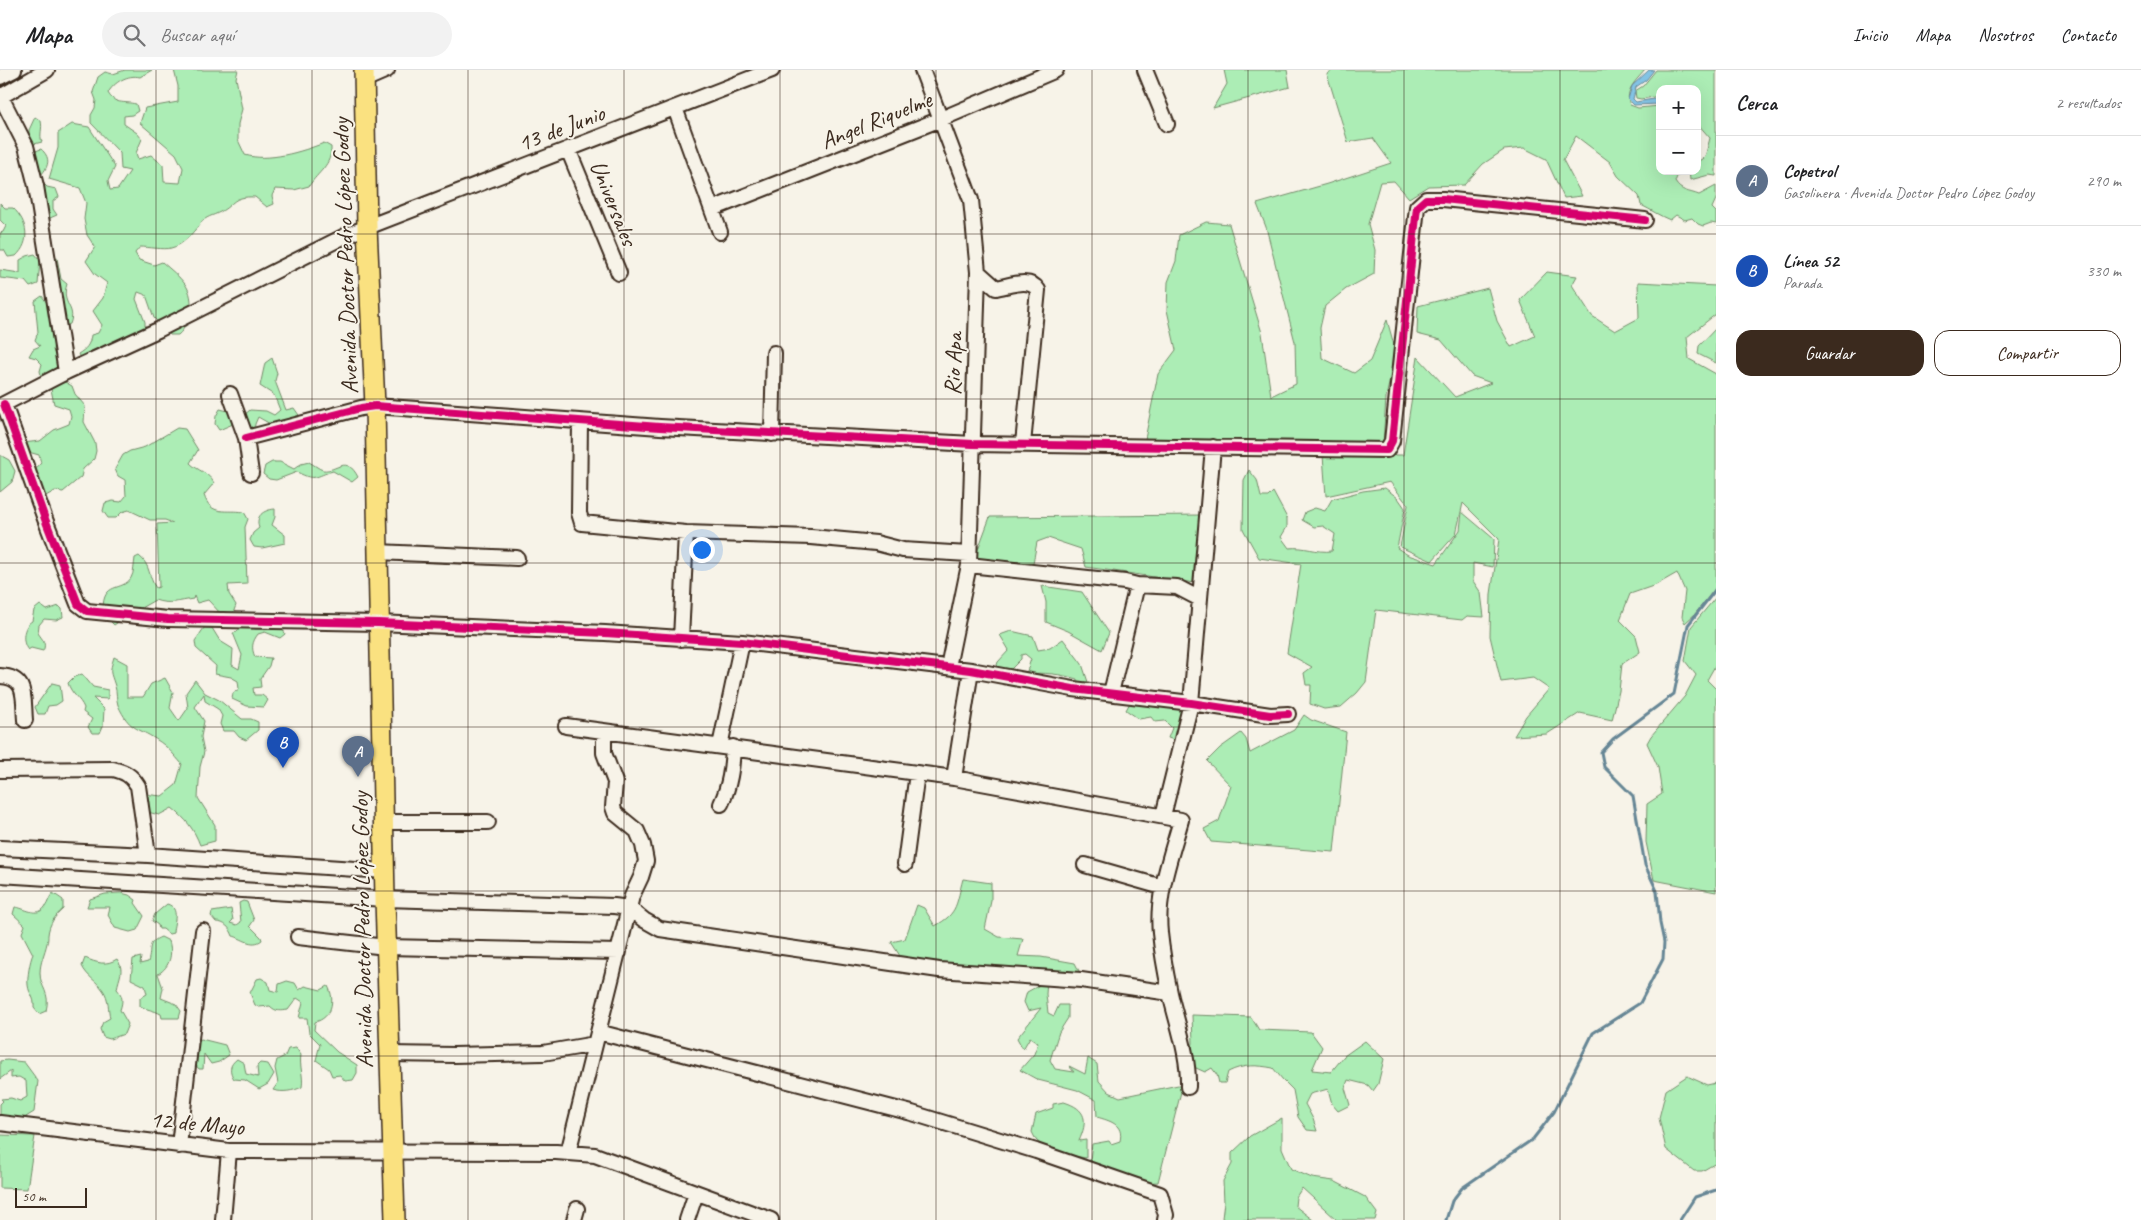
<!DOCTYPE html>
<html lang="es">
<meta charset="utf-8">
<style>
:root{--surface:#fff;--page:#f2f2f2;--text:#202124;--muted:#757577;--line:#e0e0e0;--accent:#3b2a1e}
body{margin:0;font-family:Caveat,sans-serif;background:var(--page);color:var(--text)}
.controls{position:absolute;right:15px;top:15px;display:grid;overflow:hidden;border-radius:10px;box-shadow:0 5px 20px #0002}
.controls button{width:45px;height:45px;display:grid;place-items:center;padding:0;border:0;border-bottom:1px solid var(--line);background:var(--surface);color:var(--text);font:25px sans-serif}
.scale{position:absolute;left:15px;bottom:12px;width:72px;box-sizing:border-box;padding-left:5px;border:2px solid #3b2a1e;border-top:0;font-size:14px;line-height:18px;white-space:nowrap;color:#3b2a1e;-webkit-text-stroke:4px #f7f3e8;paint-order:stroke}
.you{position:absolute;left:701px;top:479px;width:18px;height:18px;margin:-12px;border:4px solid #fff;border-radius:50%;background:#1a73e8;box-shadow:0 0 0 8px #1a73e833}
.badge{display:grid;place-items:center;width:32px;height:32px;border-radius:50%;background:var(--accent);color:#fff;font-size:16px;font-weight:700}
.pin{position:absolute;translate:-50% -41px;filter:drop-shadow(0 1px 2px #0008)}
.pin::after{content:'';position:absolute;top:26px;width:18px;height:15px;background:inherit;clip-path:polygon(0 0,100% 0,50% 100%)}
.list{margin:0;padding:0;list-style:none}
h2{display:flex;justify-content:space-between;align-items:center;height:65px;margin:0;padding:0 20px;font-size:21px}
h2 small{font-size:16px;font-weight:400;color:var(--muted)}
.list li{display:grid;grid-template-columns:32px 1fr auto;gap:15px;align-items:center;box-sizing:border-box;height:90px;padding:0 20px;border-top:1px solid var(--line)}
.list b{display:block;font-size:19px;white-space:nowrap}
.list p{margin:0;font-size:16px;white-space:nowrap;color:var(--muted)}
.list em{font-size:16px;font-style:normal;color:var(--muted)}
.actions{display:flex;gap:10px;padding:15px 20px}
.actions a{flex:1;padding:11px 0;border:1px solid var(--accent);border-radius:15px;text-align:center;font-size:18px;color:var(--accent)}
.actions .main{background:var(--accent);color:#fff}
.icon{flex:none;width:28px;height:28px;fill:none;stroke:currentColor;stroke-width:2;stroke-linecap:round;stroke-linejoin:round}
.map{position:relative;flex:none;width:1716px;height:1150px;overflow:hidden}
header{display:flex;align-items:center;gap:30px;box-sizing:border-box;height:70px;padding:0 25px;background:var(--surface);border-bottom:1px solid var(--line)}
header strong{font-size:24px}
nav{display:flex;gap:28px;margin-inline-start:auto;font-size:18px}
.search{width:350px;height:45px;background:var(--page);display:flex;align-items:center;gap:12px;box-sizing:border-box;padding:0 18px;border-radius:28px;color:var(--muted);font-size:19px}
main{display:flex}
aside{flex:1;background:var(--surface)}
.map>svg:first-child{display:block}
.green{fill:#acedb5;stroke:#748c6a}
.water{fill:#83c3e4;stroke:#668695}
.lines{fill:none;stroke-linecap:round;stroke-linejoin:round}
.stream{stroke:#668695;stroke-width:3}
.minor-casing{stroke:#3b2a1e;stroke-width:18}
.major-casing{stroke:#3b2a1e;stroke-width:22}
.minor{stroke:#f7f3e8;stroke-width:14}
.major{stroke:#fae180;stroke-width:19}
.cycleway-casing{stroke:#f7f3e8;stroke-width:11}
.cycleway{stroke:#d6006c;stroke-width:8}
.grid{fill:none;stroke:#3b2a1e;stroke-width:1;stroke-opacity:0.55}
.labels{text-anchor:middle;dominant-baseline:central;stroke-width:4;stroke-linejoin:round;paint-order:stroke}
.street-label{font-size:24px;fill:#3b2a1e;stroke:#f7f3e8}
</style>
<header>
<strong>Mapa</strong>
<div class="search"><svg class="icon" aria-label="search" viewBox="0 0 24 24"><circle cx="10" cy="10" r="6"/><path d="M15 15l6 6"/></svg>Buscar aquí</div>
<nav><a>Inicio</a><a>Mapa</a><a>Nosotros</a><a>Contacto</a></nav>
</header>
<main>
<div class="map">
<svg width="1716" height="1150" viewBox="0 0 1716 1150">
<rect width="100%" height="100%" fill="#f7f3e8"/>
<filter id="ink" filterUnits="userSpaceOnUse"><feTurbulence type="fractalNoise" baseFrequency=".02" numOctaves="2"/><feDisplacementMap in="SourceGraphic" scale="10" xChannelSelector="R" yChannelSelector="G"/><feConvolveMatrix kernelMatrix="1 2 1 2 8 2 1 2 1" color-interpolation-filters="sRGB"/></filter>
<g filter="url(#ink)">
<!-- green -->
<path class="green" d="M125 0H152L140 7C128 4 114 12 108 23 115 35 123 31 136 34L138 41 132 45 124 46V54L137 63 142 69 136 83 138 89 151 85 163 95 164 112 180 113 183 98 176 84 140 53 145 38 178 32V16L174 0H238L236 8 242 39 238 54V70L245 85C268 92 301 82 324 73L331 77C332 95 318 102 309 116L294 120 275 119 272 126 274 134 267 137 255 127C232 126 235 134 220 142 213 146 206 146 200 154 192 163 184 175 171 178 165 180 148 177 140 177L135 183 139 190 154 195 162 192C170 199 179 206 185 214 196 229 191 254 178 265H170L154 248 146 225 138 222 136 229 145 252V259L82 292 78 284C86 279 90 275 91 265L98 263 102 255 93 241 103 228 107 213 95 204 86 191 95 177 87 165 84 149 86 133 80 118 49 109 58 78V63L72 54 89 57 115 97 108 111 110 120 118 119 130 101 121 99 120 83 91 53V45L95 38 96 30 93 22 98 7 105 2 113 4Z
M1224 0H1287L1290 17 1213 38 1227 14Z
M1333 0H1645C1636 11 1624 20 1630 35L1638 38 1660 36V101H1679L1675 112C1681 122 1689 121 1699 125L1716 116V129L1712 138 1716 142V154L1711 153 1703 156 1698 154 1692 148 1685 150 1676 145 1670 150C1660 146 1651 140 1641 135L1639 126 1618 106 1610 92 1576 66 1563 90 1582 126 1564 128 1546 89 1524 78 1504 80 1483 94 1464 115 1428 116 1409 128 1394 111 1380 112 1368 154 1375 180 1374 204 1346 219 1325 236 1320 258 1322 288 1354 303 1370 291 1387 250 1396 282 1386 327 1383 374 1145 369 1158 304 1176 280 1167 240 1168 212 1176 191 1179 165 1206 152 1229 154 1262 263 1271 326 1296 314 1295 272 1266 157 1257 134 1327 114 1391 93 1373 68 1348 72 1327 4Z
M1656 0H1716V106L1709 105 1690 110 1689 101H1697V92L1705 87 1710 68 1697 53V19H1660V26L1641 29 1636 28 1635 21 1643 16Z
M35 47 41 51C43 59 39 64 42 72L34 74 29 69V60Z
M41 79C50 87 50 95 41 105L42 112 47 117 56 119 59 127 53 131V139L57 145 50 148 47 155 52 162V170L44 171 41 151 35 137V121L29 97 33 82Z
M0 133 5 138H13C28 152 31 172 16 186L8 187 4 180H0V163L3 162 6 156 0 150Z
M52 182 57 188 61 209 67 214C60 235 77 236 70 254L62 257Z
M35 184 40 190 38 214 30 217 25 211 0 208V200L20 203V190L27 186Z
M1547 202 1577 206 1572 215 1592 246 1615 261 1639 248 1638 212 1716 216V244L1687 267 1689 289 1716 304V517L1695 544 1685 553 1682 547 1685 521 1677 503 1656 515 1630 524 1620 550 1636 566 1640 582 1622 594 1619 621 1612 650 1580 643 1547 664 1514 666 1526 646 1549 619 1533 608 1501 612 1490 566 1491 524 1499 469 1463 433 1456 464 1432 491 1400 477 1408 435 1390 412 1326 426 1323 385H1403L1418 287 1455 327 1491 313 1472 306 1441 270 1417 264 1418 236 1488 218 1497 251 1511 277 1535 266 1520 230Z
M42 226 47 233 53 248 55 264 53 280 59 295 56 303 42 309 40 301 42 294 36 288 29 286 33 279 40 276 35 270 38 262 35 231Z
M1716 258V293L1698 284 1699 276Z
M272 288 277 303 275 311 286 340 294 338 301 348 272 355 258 347 255 354 254 362 233 354 219 360 215 354 216 346 220 339 244 345 250 340 266 341 274 345 280 340 274 325 260 316 265 293Z
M65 312 72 316 75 324 85 336 84 352 95 373 96 381 94 389 83 399 81 407 63 422 55 421 42 428 30 405 41 393 39 385 25 381 23 373 40 371 54 360 69 354 71 346 69 339 54 334 51 319 57 313Z
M177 358 185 359 198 380 190 393C198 401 208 402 214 413L204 425C211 447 226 439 244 442L248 449 245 457 247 514 228 515 229 524 236 535 232 546 222 545 208 530 197 533 194 526 193 529C180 531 168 535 155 530L139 539 127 538 124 540 120 551 114 555 108 549 103 539C103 511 122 522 131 508 134 503 134 494 135 488L139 486C151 495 148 507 156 518L159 517 157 454 173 453 165 450H150L129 440 122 442 116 448H108L103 441 105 433 113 431 121 432 126 426 125 410 118 406 115 399 123 385 130 381 145 377Z
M0 385 9 390 15 401 12 412 0 422Z
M272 392H280L294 399 301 394 309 392C313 394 319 399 323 400 337 402 346 384 358 407L352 412 333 401C315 406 316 412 297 402L276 410 269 409 263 404 265 396Z
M1249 400 1257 410 1261 427H1268L1273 422 1287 448V457L1281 467 1289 478C1304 476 1317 483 1332 481L1335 464 1323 456 1314 457 1302 450 1305 442 1315 438 1325 441 1332 429 1363 421 1385 418 1398 428 1405 438 1397 478 1408 485 1436 494 1460 460 1462 442 1494 469 1493 497 1473 493V511L1481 523 1484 547 1467 546 1462 550 1376 540 1366 612 1357 623 1341 637 1324 639 1310 634 1311 615H1306L1304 603 1312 597 1287 583 1301 494 1259 488 1243 459 1244 410Z
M275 439V447L272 455 285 465V473L262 478 254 477 250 470 253 463 259 458C255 446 263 440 275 439Z
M1203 445 1195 513 1086 497 1081 479 1048 468 1037 472 1033 493 974 490 990 447Z
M1042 516 1082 522 1109 563 1102 580 1068 561 1046 552V532Z
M1716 527V594L1707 610 1716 619V822L1654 810 1646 772 1647 734 1662 724 1658 697 1647 673 1651 666 1685 626 1696 605 1685 591 1691 557Z
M40 535 47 540 59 536 62 539 63 547 56 550 44 549 39 555 38 563C42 569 47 573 43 581L31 578 28 580C21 572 23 556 32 551L34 540Z
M242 556 256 559 282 556 285 564 280 568 265 562 258 564C252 572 251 578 255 587L271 588 269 596 260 609 261 617 253 618 254 625H262L268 630 264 637 247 636 232 629 233 623 239 619 238 611 231 607 215 604 216 596 196 578 195 571 204 558H212L220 571 233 579 232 595 239 599 242 585 233 563 237 562Z
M1011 561 1033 566 1038 580 1050 578 1063 569 1082 594 1090 618 1077 620V609C1060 604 1044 602 1026 604L1031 589 1025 584 1021 585V589L1005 605 997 595 998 592 1009 580 1000 565Z
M114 587 127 594V627H143L151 614 165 608 173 622 170 638 179 651 188 638 186 623 195 610 205 623 219 630 242 649H251L258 652V660L246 670 239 667 234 661H223L220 654 222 646 218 639 205 631 204 624 195 637 204 651 201 667 204 682 200 697 198 728 215 755V771L200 775C194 759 186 749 172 738L159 745 144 741 143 724 162 726 176 715 182 694C174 685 167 676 157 670 136 656 130 661 118 635 116 629 117 622 115 616 110 600 109 604 114 587Z
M82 604 93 617 108 620V629L93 628 104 639 103 656 100 663H92L88 657 92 649 83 642 84 638C80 628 71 624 68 613L74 607Z
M52 613 60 615 62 631 56 635 48 636 45 644H38L35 637Z
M1131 631 1190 634 1180 672 1168 668 1172 658 1165 651 1155 652 1151 647 1139 649 1126 640Z
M1304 645 1311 650 1346 662 1334 782 1211 772 1204 759 1219 751 1231 716 1207 691 1220 678 1241 663 1246 669 1250 683 1294 660Z
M963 809 991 813V831L985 859 999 867 1023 869 1018 886 1041 887 1075 893 1080 903 904 892 891 872 905 869 917 835 924 838 935 856C959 843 956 833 963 809Z
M53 823 63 830V839C55 846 49 854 48 865 48 866 48 872 47 873 45 883 40 892 40 903 40 918 51 922 46 941L39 944 34 938C35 926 29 925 28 915 27 908 30 890 33 884L22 863 25 855 13 844 15 837C25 838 37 848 45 837 48 833 49 827 53 823Z
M121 823 129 825 136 830 135 833 144 846 137 860 130 862 115 858 108 845 110 837H87L90 829 105 824Z
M243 831 247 832 254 850 250 856 261 867 262 870C252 878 242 868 233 866 230 858 225 852 216 852L211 846 212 842 231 839 233 850 230 853 237 855 241 852 239 833Z
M167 834C181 838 173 854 173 863L169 864 163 859H159L158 855 152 851 155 844Z
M161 867 169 871C173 884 170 897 158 904L163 918 161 928 176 934 181 941 179 948H162L161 944C154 940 147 940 140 936V928L147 924 145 916 131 909 133 889 141 887 140 894 148 892C152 879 146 873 161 867Z
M85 888C97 893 106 896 117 889 125 901 119 906 117 919 123 926 123 931 120 940L128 954 124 964 110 969 103 967 100 959 103 952 110 948C108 939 109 928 103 920 97 911 87 907 82 896Z
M261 908 268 912 270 920 278 922 279 914 287 911 295 913 299 920 305 916 321 920 328 916C336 931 331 948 315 952L314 960 337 982 357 995V1003L353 1010 345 1011 340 1005 332 1006 329 999 316 990 320 974 309 963 307 948H299L303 932 297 928 288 940C280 941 276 942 270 936L259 937 255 935 250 923 257 909Z
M1047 911 1046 924 1048 943 1054 946 1059 935H1068V948L1059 962 1050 990 1055 999 1074 1002 1069 996 1085 1004 1088 988 1097 994 1099 1011 1109 1022 1120 1027 1183 1014 1158 1112 1143 1113 1124 1104 1104 1100 1090 1090 1092 1074 1109 1071 1111 1074 1120 1071C1124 1054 1110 1051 1097 1047L1096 1030 1077 1020 1038 1010 1020 1000 1034 984 1038 973 1030 967 1023 979 1017 968 1041 938 1028 941 1024 932 1027 922Z
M1192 945 1251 947 1259 960 1311 962 1322 977 1312 1000 1331 1002 1344 986 1365 971 1384 989 1378 1014 1373 1021 1368 1015 1348 1010 1345 1018 1350 1035 1338 1041 1332 1034 1328 1019 1310 1024 1305 1034 1313 1049 1317 1061 1307 1060 1298 1047 1293 1020 1283 1010 1273 998C1257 995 1244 994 1228 1002L1225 1013H1219L1217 1005 1212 998 1205 1002 1187 994 1193 973Z
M201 969 225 975 229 985 219 992 211 994 204 984 203 999H199L194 993 197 971Z
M296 978 301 985C299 996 304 1006 302 1017 294 1021 282 1023 273 1020L278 1013 275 998 277 990 285 986 288 979Z
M237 989 244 993 246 1004 258 1007 257 996 260 993 268 994 274 1004 268 1014 259 1019 245 1010 234 1009C229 1001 229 995 237 989Z
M7 990 24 992 38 1011 34 1042 21 1050H0V1034L3 1031 1 1029 11 1028 20 1031 27 1027 26 1011 19 1007 11 1008V1001L0 1009V991Z
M1687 1006 1707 1015 1716 1013V1093L1702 1101H1694L1666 1079 1659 1048 1666 1020Z
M1064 1032C1087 1039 1088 1051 1079 1071L1086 1070V1088L1049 1082 1036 1070 1032 1062 1036 1044 1053 1038V1034Z
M1282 1048V1078L1291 1099 1312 1108 1334 1111 1365 1127 1377 1143 1375 1150H1337L1302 1118 1296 1127 1295 1136 1313 1150H1225L1222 1148 1224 1132 1223 1111 1232 1094V1083L1250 1066Z
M0 1065 35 1066 27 1119 0 1118Z"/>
<!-- water -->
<path class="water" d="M1649 0H1654L1646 10 1636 17 1633 29 1636 32 1660 28V34L1634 35 1628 29 1632 16Z"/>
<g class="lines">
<!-- stream -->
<path class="stream" d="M1446 1150 1452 1131 1462 1118 1533 1069 1554 1042 1593 963 1640 933 1663 889 1664 872 1660 853 1657 821 1645 795 1633 726 1604 697 1601 682 1613 669 1674 624 1688 555 1716 519
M1680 1150 1695 1127 1716 1120"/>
<!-- minor casing -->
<g class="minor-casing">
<path id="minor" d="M922 0 971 130 978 202 969 495 948 597
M1145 0 1167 54
M0 7 14 0
M364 10 387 0
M0 25 26 76 36 116 66 302
M0 27 47 0
M675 38 720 162
M568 79 619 203
M712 139 941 49 1056 0
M978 202 996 218C1009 216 1030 207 1038 220L1023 374
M230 324 246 368 251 403
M4 334 45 449 78 534 87 541 168 549 378 553 605 563 742 572 971 600 1073 619 1191 633 1270 645 1288 644
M0 336 66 302 158 260 347 165 772 0
M580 352 579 443 582 453 686 463 811 467 876 473 903 480 968 484
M772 364 774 283
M246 368 361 338 375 336 660 357 973 374 1387 380 1392 371 1417 137 1426 129H1443L1645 150
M377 482 517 488
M969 495 1125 512 1137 515 1111 623
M1137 515 1177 517 1200 529
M681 569 686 463
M0 606C28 607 23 629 25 650
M566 656 954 708 1181 750C1171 786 1156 825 1160 863 1162 883 1166 904 1170 923 1177 954 1189 985 1188 1017
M720 676 742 572
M0 700 113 699C125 702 131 705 138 716L148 785
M954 708 971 600
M721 734C730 715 732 698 733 677
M1163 746 1191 633 1213 377
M384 752H488
M0 778 148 785 385 801
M905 794 917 703
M1085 795 1162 817
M0 805 385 829 614 836 629 838 644 850 660 859 939 900 1081 910 1170 923
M298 867 386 877 619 882
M598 962 912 1043 1036 1081 1160 1124 1166 1145 1165 1150
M389 984 454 985 543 983 595 974
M0 1053 229 1081 556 1082 595 1085 771 1150
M179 1076 203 861
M568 1083 632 826 641 807 646 791 643 775 637 761 615 743 613 737 615 712 604 683V661
M223 1150 229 1081
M574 1150 577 1139
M687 1150 696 1123"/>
</g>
<!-- major casing -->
<g class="major-casing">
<path id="major" d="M364 0 367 157 375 336 385 829 395 1150"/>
</g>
<!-- minor -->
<use href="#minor" class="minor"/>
<!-- major -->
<use href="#major" class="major"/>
<!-- cycleway casing -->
<g class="cycleway-casing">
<path id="cycleway" d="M4 334 45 449 78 534 87 541 168 549 378 553 605 563 742 572 971 600 1073 619 1191 633 1270 645 1288 644
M246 368 361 338 375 336 660 357 973 374 1387 380 1392 371 1417 137 1426 129H1443L1645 150"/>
</g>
<!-- cycleway -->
<use href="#cycleway" class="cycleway"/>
</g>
</g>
<!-- grid -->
<path class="grid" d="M156 0V1150M312 0V1150M468 0V1150M624 0V1150M780 0V1150M936 0V1150M1092 0V1150M1248 0V1150M1404 0V1150M1560 0V1150M0 164H1716M0 329H1716M0 493H1716M0 657H1716M0 821H1716M0 986H1716"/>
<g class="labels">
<!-- street labels -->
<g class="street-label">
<text transform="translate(876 50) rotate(-22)">Angel Riquelme</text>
<text transform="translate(561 58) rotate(-21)">13 de Junio</text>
<text transform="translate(614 133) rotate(68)">Universales</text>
<text transform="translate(345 186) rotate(-92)">Avenida Doctor Pedro López Godoy</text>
<text transform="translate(953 294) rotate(-88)">Rio Apa</text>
<text transform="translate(362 860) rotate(-91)">Avenida Doctor Pedro López Godoy</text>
<text transform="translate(197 1053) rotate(5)">12 de Mayo</text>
</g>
</g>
</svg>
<div class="controls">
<button>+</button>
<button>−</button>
</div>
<div class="scale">50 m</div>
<div class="you"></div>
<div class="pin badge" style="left:358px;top:707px;background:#5c6f8a">A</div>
<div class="pin badge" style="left:283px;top:698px;background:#1a4fb4">B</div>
</div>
<aside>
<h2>Cerca<small>2 resultados</small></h2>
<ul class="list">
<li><span class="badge" style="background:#5c6f8a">A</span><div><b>Copetrol</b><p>Gasolinera · Avenida Doctor Pedro López Godoy</p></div><em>290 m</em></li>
<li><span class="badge" style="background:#1a4fb4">B</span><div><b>Línea 52</b><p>Parada</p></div><em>330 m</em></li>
</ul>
<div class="actions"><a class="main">Guardar</a><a>Compartir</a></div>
</aside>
</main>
